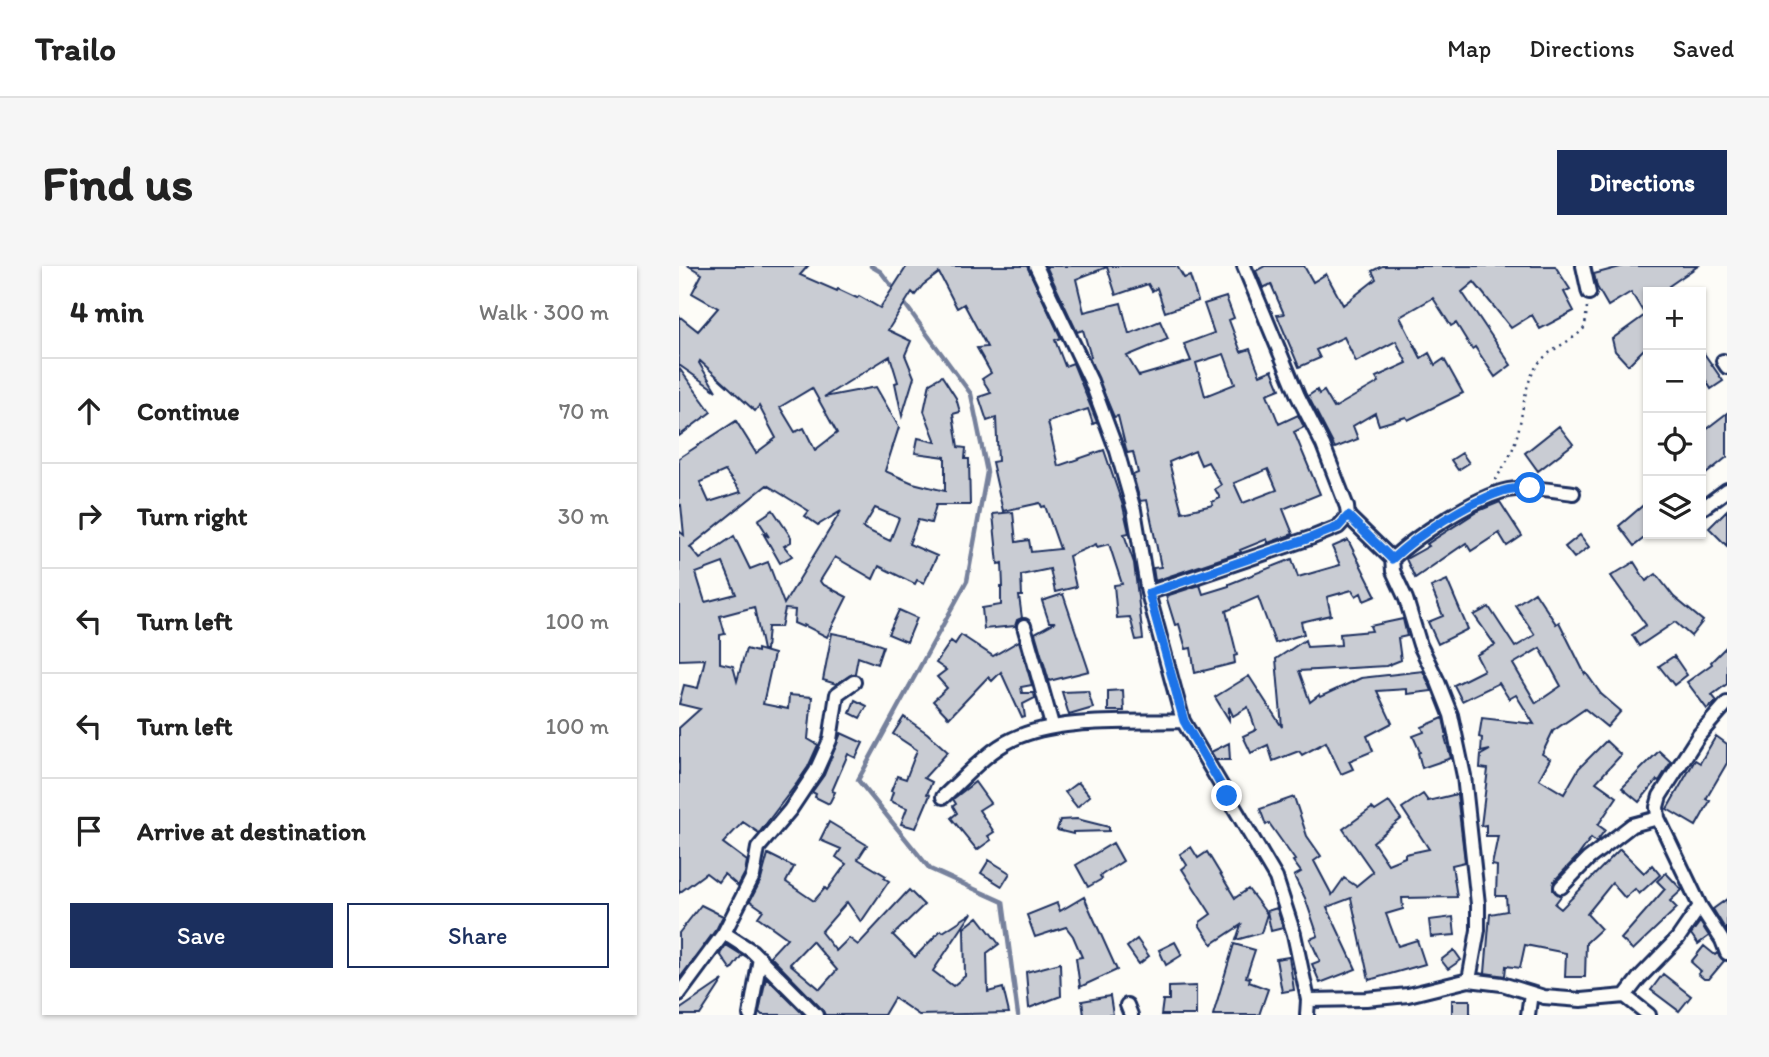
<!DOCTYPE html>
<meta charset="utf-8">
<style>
:root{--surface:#fff;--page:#f6f6f6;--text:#222;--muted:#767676;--line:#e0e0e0;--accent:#1b2f5e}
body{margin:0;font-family:Itim,sans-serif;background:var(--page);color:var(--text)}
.controls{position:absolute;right:21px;top:21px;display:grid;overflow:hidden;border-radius:0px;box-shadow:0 2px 5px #0004}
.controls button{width:63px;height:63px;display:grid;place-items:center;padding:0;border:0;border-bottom:2px solid var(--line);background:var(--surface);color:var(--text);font:35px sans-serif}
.stop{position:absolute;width:21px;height:21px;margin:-16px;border:5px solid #1a73e8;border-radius:50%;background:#fff}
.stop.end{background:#1a73e8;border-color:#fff;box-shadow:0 2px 7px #0008}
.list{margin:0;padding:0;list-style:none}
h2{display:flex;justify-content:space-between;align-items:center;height:91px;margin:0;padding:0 28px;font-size:30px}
h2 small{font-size:23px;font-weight:400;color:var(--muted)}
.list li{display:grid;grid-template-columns:46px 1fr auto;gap:21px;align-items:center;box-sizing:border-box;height:105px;padding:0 28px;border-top:2px solid var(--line)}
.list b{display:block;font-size:26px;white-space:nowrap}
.list em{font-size:23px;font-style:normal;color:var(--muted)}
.actions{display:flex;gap:14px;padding:21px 28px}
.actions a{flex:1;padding:16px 0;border:2px solid var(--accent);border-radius:0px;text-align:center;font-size:24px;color:var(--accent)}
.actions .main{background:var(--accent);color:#fff}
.icon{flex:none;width:38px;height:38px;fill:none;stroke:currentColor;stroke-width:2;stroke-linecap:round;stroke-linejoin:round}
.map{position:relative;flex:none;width:1048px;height:749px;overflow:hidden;border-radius:0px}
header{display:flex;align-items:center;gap:42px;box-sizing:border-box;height:98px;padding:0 35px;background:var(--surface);border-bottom:2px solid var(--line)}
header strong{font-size:33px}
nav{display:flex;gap:38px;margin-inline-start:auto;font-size:24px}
.intro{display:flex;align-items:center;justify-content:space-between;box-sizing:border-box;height:168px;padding:0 42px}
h1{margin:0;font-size:49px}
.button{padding:18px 32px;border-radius:0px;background:var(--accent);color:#fff;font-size:24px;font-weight:700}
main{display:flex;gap:42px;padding:0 42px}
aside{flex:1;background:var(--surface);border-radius:0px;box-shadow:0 2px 5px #0004}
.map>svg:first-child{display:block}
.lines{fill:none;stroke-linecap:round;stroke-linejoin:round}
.stream{stroke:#76819c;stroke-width:4.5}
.building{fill:#c9ccd3;stroke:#1b2f5e;stroke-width:2;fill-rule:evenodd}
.minor-casing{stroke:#1b2f5e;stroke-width:18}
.path{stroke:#1b2f5e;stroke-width:2.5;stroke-dasharray:2 5;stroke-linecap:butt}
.minor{stroke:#fdfcf7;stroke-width:12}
.route{stroke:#1a73e8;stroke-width:9}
</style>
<header>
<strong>Trailo</strong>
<nav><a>Map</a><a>Directions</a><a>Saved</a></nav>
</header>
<div class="intro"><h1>Find us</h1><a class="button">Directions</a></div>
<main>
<aside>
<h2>4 min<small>Walk · 300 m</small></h2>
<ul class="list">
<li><svg class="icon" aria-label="ahead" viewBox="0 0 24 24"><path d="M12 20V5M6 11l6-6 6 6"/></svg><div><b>Continue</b></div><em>70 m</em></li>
<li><svg class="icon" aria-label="right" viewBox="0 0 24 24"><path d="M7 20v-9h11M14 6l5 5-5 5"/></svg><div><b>Turn right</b></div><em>30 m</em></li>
<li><svg class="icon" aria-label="left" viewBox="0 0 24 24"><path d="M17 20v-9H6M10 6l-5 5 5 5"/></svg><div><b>Turn left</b></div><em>100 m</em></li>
<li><svg class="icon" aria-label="left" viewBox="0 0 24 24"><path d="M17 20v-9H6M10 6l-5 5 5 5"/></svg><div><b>Turn left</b></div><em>100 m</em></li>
<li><svg class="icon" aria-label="arrive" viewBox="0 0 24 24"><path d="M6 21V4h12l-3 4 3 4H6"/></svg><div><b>Arrive at destination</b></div></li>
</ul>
<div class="actions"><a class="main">Save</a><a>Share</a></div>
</aside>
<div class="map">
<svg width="1048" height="749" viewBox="0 0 1048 749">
<rect width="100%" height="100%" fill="#fdfcf7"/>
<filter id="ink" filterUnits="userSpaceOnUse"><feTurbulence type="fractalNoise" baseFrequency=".0143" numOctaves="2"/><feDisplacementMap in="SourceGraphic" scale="14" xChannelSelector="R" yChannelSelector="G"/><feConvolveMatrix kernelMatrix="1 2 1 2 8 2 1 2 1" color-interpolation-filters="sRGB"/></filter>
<g filter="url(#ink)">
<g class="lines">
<!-- stream -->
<path class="stream" d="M192 0 202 6 218 27
M223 34 292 128 308 206 288 315 179 514 251 603 324 636 339 749"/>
</g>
<!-- building -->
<path class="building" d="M10 0H129L121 9 158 25 159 23 178 32 180 30 201 42 228 0H348L382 72 376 74 386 100 394 97 418 156 414 158 409 143 369 156 379 200 425 184 444 240 450 267 445 268 455 297 464 373 457 374 451 351 438 352 435 319 443 318 430 278 418 281 417 278 390 290 397 321 376 326 371 303 342 309 343 330H340L343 352 338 354 336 360 305 363 303 342 322 339V321H324L323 297 319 298 314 248 334 246 337 276 350 274 352 286 381 283 366 240 363 241 361 237 324 245 313 196 319 195 317 152 308 155 300 131 312 127 303 113 312 107 298 82 308 81 285 38 278 42 260 7 244 19 236 29 233 26 209 64 232 75 226 89 235 111 223 150 216 117 219 116 211 90 145 131 197 121 220 161 206 205 234 217 266 225V191L236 187 239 172 257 176 245 145 251 117 263 110 277 132 281 146 274 148 279 181 287 182 286 193H290L291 239H257L252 257 239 254 230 278 258 290 245 317 238 314 236 318 200 300 194 313 156 291 141 315 143 318 168 331 148 371 125 359 124 361 115 357 116 344 106 343 102 361H89L87 384H84L75 341 41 350 46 368 41 369V397L54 400 58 415 67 383 78 386V383L95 388 84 438 109 443 110 429 133 431 129 473 139 479 129 501 118 517 80 567 64 556 44 577 68 595 66 607 59 620 45 608 39 616 27 607 0 627V462L21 443 0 438 5 419 19 422 26 393 0 394V265L5 269 2 239 0 240V192L57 155 77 187 97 172 80 140 76 145 21 95 20 97 37 125 0 99V50L19 65 39 42 13 27 23 8ZM133 122 158 167 136 184 125 162 116 166 101 141ZM46 205 62 226 30 236 21 216ZM88 219 130 245 126 250 139 259 162 245 105 338 89 296 71 303 55 270 21 293 11 281ZM196 242 220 252 211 275 184 262ZM44 297 57 328 26 336 17 307Z
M367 0H498L505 12 511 10 519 35 486 46 478 22 473 25 469 18 437 29 428 1 397 13 405 46 442 37 450 68 481 55 489 73 448 90 460 110 512 95 505 78 535 67 525 38 547 31 555 52 550 54 562 86 571 83 581 109 593 104 601 123 588 128 600 158 619 149 625 161 615 166 641 228 604 243 614 268 589 277 588 273 561 284 562 286 476 315 474 302 482 301 468 234 461 235 454 209 459 207 454 186 448 187 439 150 435 151 410 92 412 91 404 64 398 66ZM545 88 556 118 526 130 517 97ZM516 185 522 199 529 196 542 219 536 223 541 232 533 236 534 239 503 246 490 196ZM589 203 598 224 564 237 555 217Z
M586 0H625L634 16 647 8 664 39 697 13 693 5 703 0H876L891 23 885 26 895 45 861 63 853 49 832 62 795 16 783 26 832 99 816 111 796 81 793 83 777 57 772 60 754 32 721 51 742 92 750 87 756 99 765 93 784 127 729 154 727 151 700 159 696 147 674 160 679 173 656 182 629 130 638 124 640 128 645 125 655 142 700 116 697 111 728 97 717 75 677 96 665 71 637 84 641 92 620 101 598 49 605 48 592 18 584 22 577 5Z
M945 0H1019L990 20 994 26H969V79L949 99 936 85 933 73 966 49 952 26 929 40 918 21 915 8Z
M1022 83 1044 115 1032 123 1022 106Z
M0 102 32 146 0 170Z
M1048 147V191L1022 212V167Z
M880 160 894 178 859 205 846 187Z
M783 187 790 197 779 204 772 194Z
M969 235V269L955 280 940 260Z
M821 236 843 270 828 280 820 267 792 285 787 277 736 312 727 293 750 280 748 278 799 245Z
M94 244 112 271V276L105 280 113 290 101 297 84 267 90 271 79 254Z
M1048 244V280L1030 262Z
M901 269 910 281 895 292 886 281Z
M669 274 697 330 685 335 682 327 677 330 673 324 648 331 652 349 622 356 625 368 596 377 579 331 547 345 558 389 555 390 556 397 516 407 512 382 507 383 500 358 496 359 487 330 521 319 524 328 550 320V318L613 293 619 311 661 299 653 281Z
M955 296 967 315 977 308 995 331 1024 355 1012 370 996 356 960 380 953 369 967 359 932 310Z
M768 314 789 363 759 378 749 356 764 350 752 321Z
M856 326 877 358 880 356 906 408 907 407 922 428 942 445 928 461 906 443 874 465 863 488 871 493 860 513 885 528 900 502 927 475 942 489 917 516 938 531 919 559 926 564 917 576 912 572 899 590 875 615 874 624 882 630 876 638 882 643 941 583 965 607 973 599 981 609 960 628 956 623 946 632 933 617 908 648 922 663 907 677 906 711H886L887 687 846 679 841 702 827 700 826 710 806 707 811 648 828 645 827 630H817L818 600 813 599 819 570H807V559L802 560 809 503 801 502 802 489 811 484 802 486 803 472 800 471 803 452 855 458 837 429 830 433 820 417 783 435 775 419 805 404 797 389 816 379 795 349 810 341 836 381 856 369 836 339ZM861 382 882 420 857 437 834 398Z
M384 328 410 405 370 415 356 367 376 356H370L363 335Z
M220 344 238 352 228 376 209 368Z
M724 353 728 370 719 372 722 394 707 400 620 405 631 436 640 429 641 431 682 412 744 405 751 420 753 425 728 428V423L698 425 713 457 688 470 694 485 670 495 674 503 662 508 647 476 623 489 620 485 594 495 589 479 572 487 564 470 577 464 569 441 554 450 550 441V454L536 431 570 410 603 461 597 393 626 374 628 381 662 379 661 368 693 365 691 360Z
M153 367 187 374 204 380 198 398 179 391 176 407 157 418 144 414Z
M282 369 314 390 340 375 353 419 342 421 343 427H355L356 432 344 438 346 451 343 452 322 406 313 415 309 411 270 452 254 435 268 422 258 411 267 404 257 397 272 375 276 378Z
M1048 380V418L1033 429 1038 435 1028 443 1008 416 1033 398 1032 396Z
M995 390 1008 409 995 419 980 400Z
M444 424 445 445H429V425Z
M409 425 414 442 390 449 383 426Z
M176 434 188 440 181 452 171 447Z
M225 451 248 467 269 486 245 512 253 516 248 528 251 529 237 562 222 558 228 542 211 535 214 526 212 525 218 510 227 513 238 484 214 468Z
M764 452 768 470 766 471 772 492 743 502 739 487 741 486 734 470 745 466 743 461Z
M162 467 184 477 177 492 169 488 153 525 156 526 150 538 136 531 137 528 133 526 145 509Z
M1037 470 1048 478V497L1027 533 1031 535 1017 560 988 543 1016 494 1021 497Z
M550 477 551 494H537L532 486Z
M980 485 992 496 980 515 978 514 960 536 943 522Z
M296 516 311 537 300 544 315 566 309 570 312 574 298 584 272 552 278 547 274 540 277 538 274 533Z
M399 516 411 530 398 541 386 526Z
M744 528 749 535 778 528 786 596 773 599 778 631 723 632 724 643 707 648 719 680 738 674 746 698 690 714 672 632 648 641 677 703 641 717 633 698 641 695 631 673 639 670 626 632 615 610 622 606 614 595 616 594 590 557 587 559 581 543 615 531 628 570 642 590 635 595 653 629 665 612 677 620 694 606 664 563 693 542 696 545 710 536 722 553 694 576 709 598 726 591V588L750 583 723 542Z
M398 553 430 561V565L394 566V568L378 564 381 554Z
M150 556 188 579 179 593 207 610 205 612 210 615 182 656 168 636 142 666 157 685 170 672 179 679 230 624 245 639 214 669 236 691 262 664 264 666 293 647 254 705 274 720 286 710 285 662 299 651 320 678 308 687 309 726 324 722 330 747 240 749 215 732 205 749H146L143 743 91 690 108 672 79 651 84 644 71 635 82 614 89 588 115 601 107 616 135 635 146 622 148 624 167 598 157 591 162 583 141 574ZM133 675 158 704 141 723 111 698Z
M434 577 444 595 421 610 423 613 409 621 397 599Z
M512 581 519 592 528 586 556 632 569 623 588 648 582 667 557 674 562 659 533 678 521 660V656L532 648 503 603 508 599 501 588Z
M310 594 331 607 323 620 302 607Z
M987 607 1003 624 991 635 998 642 954 684 942 673 986 623 978 615Z
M405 631 438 704 401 721 397 692 403 691 394 670 387 661 356 671 348 649 378 637 381 645Z
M1048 633V666L1034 643Z
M22 639 44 650 38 662 0 713V667Z
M598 642 604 662 592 665 588 645Z
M774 651 776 669 752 671 750 654Z
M1021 656 1030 670 1019 678 1012 668Z
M458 673 470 690 460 698 448 681Z
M496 676 503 689 487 699 480 684Z
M555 678 576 684 567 711 571 712 570 716 589 723 580 749H534Z
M47 679 63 689 52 704 41 688Z
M1025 680 1036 689 1038 687 1045 695 1030 713H1025L1019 708 1022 705 1012 696Z
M775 684 782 694 769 703 762 694Z
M610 691 615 724 603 726 597 693Z
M381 697 382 730 350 742 347 706Z
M984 708 1012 730 1000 745 972 724Z
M87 711 125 749H83L80 746Z
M44 714 21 749H0V744Z
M517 720V749H482L484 734H490V721Z
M431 730 434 749H405L403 735Z
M773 734H791V749H773Z"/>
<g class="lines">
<!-- minor casing -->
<g class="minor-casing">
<path id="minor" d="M357 0 412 115 438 185 455 244 469 327 504 455 597 612 615 668 629 734 628 749
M904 0 910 27
M1044 95 1048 101
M1025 241 1048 224
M669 250 713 293
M469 327 634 271 659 261 669 250 668 241 644 179 619 130 565 0
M345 360 373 459
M1048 437 1020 469 981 530 978 541 979 552 1021 640 1043 674 1048 687
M264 531C285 512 308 485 334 473 379 451 454 457 504 455
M882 621 909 593 953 559 979 552
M45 667 73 685 137 749
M790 714 799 664V638L785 510 772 449 759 416 741 379 727 333 714 305 713 293C736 271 798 230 829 224 850 220 872 224 894 227
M0 728 45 667 74 610 79 582 111 544 137 505 151 474 158 428 175 416
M946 730 960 712 999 672 1021 640
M629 734 687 733 729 729 790 714 823 718 865 731 902 734 946 730 970 749
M448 739 452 749
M71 749 81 692
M849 749 852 727"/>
</g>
<!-- path -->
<path class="path" d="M816 214C824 202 832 190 836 176 845 151 843 120 859 98 872 81 894 76 906 61L908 41"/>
<!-- minor -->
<use href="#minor" class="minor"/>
</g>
</g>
<g class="lines" filter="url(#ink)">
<!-- route -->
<path class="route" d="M548 530 505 455 470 327 634 271 659 261 669 250 713 293C741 267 788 237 824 225 833 222 843 222 851 222"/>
</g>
</svg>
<div class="controls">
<button>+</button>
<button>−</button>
<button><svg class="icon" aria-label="locate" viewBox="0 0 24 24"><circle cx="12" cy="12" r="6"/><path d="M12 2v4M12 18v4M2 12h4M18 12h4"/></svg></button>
<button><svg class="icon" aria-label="layers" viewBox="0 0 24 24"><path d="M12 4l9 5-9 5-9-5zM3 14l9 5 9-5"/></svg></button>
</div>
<div class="stop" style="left:851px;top:222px"></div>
<div class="stop end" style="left:548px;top:530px"></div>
</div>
</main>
